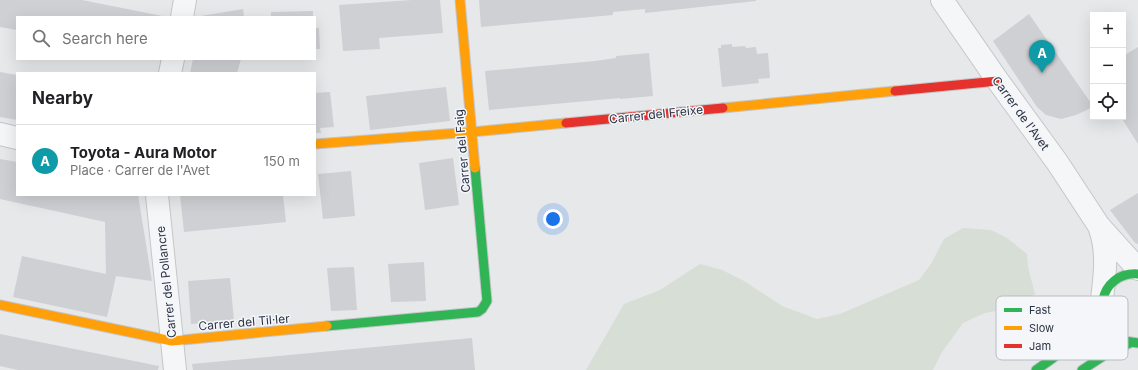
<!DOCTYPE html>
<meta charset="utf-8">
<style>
:root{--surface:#fff;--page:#f2f2f2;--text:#202124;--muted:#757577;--line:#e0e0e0;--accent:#0f766e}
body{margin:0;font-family:Inter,sans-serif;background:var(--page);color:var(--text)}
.controls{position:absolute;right:12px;top:12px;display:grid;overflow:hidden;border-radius:0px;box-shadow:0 4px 16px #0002}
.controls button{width:36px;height:36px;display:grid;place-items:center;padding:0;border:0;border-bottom:1px solid var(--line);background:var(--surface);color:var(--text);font:20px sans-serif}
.you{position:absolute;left:553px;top:219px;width:14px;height:14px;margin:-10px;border:3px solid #fff;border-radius:50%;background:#1a73e8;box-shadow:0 0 0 6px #1a73e833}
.badge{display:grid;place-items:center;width:26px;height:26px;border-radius:50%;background:var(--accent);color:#fff;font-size:13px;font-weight:700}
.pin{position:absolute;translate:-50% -33px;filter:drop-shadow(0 1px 2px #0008)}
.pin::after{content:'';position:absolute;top:21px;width:14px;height:12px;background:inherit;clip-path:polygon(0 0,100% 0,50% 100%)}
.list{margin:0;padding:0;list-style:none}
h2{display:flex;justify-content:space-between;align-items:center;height:52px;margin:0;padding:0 16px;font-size:17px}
h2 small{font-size:13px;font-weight:400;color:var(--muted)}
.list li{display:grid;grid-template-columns:26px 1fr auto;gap:12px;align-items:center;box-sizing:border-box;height:72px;padding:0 16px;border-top:1px solid var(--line)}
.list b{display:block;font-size:15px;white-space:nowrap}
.list p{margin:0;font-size:13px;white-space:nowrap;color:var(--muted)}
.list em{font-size:13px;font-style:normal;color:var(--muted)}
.icon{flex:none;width:22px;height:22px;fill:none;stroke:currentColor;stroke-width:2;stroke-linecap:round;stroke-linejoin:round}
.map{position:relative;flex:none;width:1138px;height:370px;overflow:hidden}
.search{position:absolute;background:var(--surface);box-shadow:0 4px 16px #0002;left:16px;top:16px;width:300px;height:44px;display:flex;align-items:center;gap:10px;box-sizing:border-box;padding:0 14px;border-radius:0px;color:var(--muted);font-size:15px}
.panel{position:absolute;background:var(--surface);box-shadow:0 4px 16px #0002;left:16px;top:72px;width:300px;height:124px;border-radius:0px}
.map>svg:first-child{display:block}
.green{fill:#d6ded6}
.building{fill:#ced0d3}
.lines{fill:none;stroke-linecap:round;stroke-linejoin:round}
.street-casing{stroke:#c4c6c8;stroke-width:24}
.fast-casing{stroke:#c4c6c8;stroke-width:11}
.slow-casing{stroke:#c4c6c8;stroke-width:11}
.jam-casing{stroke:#c4c6c8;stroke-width:11}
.street{stroke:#f5f6f7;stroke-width:22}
.fast{stroke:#30b455;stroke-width:9}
.slow{stroke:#ff9f0a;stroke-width:9}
.jam{stroke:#e5322d;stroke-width:9}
.labels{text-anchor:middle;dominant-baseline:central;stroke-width:3;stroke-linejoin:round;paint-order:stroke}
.street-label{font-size:12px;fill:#2b3445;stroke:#f4f6f9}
.key{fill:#f4f6f9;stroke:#b8bcc3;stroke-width:1}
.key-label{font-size:11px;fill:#2b3445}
</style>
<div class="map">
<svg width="1138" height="370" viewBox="0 0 1138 370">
<rect width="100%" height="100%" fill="#e6e8ea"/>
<!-- green -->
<path class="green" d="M963 228 991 230 1007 238 1027 254 1028 267 1035 294 1017 307 985 313 963 323 942 352 933 370H586L624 304 660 290 700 264 722 270 744 281 782 306 817 319 840 314 919 280 931 264 944 239Z"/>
<!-- building -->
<path class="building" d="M0 0H82L167 17H17V30L0 27Z
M412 0H440L443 33 379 38 380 49 343 51 339 5Z
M479 0H756V1L645 13V9L613 12V15L481 27Z
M243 9 244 17H201V16Z
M313 11V17H271V12Z
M1029 14 1093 106V107L1076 115 1061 119 1046 115 1037 107 993 41Z
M315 28H319L320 49H315Z
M732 44V47L745 46 746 48 756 47 757 54 768 53 770 78 758 79 759 83 722 87 718 48H721V45Z
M1138 47V144L1121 117H1123V56Z
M649 53 653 96 620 99V98L489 110 485 71 595 61 616 58V56Z
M193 59H241L237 73H190Z
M0 72 17 75V120L0 117Z
M446 87 450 121 370 130 366 96Z
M330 92 334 127 320 128 321 133H315V93Z
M453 158 459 205 425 210 419 163Z
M0 159 17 162V195H138L152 281 116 276 107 317 13 297 22 256 106 274 105 222 0 199Z
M351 171 355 216 323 219 318 174Z
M1138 193V244L1135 243 1110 210Z
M180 195H283L286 222 184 232Z
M424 262 426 301 391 302 388 264Z
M354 267 357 310 331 311 327 268Z
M230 278 234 321 191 324 188 281Z
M0 334 159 366 158 370H18L0 366Z
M472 338 475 370H193L192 364Z"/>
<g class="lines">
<!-- street casing -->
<g class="street-casing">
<path id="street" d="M942 0 998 81 1057 162 1099 226 1138 269
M182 17 185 0
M170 73 173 59
M0 134 17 138
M157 195 175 370
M1100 229C1108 252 1105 275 1102 299"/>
</g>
<!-- fast casing -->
<g class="fast-casing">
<path id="fast" d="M1138 274C1099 271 1088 324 1123 340 1127 342 1133 342 1138 343
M327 326 478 312 482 309 487 301 475 168
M1036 370C1058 355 1080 339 1094 316 1097 312 1099 307 1101 302
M1082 370 1105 355 1130 343"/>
</g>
<!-- slow casing -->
<g class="slow-casing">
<path id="slow" d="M460 0 475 168
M723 108 895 91
M315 144 472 132 566 123
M0 305 172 341 327 326"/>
</g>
<!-- jam casing -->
<g class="jam-casing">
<path id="jam" d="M895 91 998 81
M566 123 723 108"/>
</g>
<!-- street -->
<use href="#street" class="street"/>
<!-- fast -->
<use href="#fast" class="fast"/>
<!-- slow -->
<use href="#slow" class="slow"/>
<!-- jam -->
<use href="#jam" class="jam"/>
</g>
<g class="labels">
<!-- street labels -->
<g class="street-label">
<text transform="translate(1021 113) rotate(54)">Carrer de l'Avet</text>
<text transform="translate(656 114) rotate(-6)">Carrer del Freixe</text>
<text transform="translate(462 151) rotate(-95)">Carrer del Faig</text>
<text transform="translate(166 282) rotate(-96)">Carrer del Pollancre</text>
<text transform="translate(244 322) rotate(-5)">Carrer del Til·ler</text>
</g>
</g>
<!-- legend -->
<rect x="996" y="296" width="132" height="64" rx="6" class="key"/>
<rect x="1004" y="308" width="18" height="4" fill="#30b455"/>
<rect x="1004" y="326" width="18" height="4" fill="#ff9f0a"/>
<rect x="1004" y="344" width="18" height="4" fill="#e5322d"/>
<g class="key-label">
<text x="1029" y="314">Fast</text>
<text x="1029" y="332">Slow</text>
<text x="1029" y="350">Jam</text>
</g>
</svg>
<div class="controls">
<button>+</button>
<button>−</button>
<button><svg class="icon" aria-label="locate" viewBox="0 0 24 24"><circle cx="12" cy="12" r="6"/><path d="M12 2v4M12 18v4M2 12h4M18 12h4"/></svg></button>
</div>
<div class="you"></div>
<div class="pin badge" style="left:1042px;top:73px;background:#0f9aa8">A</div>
<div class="search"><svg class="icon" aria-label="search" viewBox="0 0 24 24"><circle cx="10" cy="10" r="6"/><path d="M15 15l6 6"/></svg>Search here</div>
<section class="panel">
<h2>Nearby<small></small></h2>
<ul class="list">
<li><span class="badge" style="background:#0f9aa8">A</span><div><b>Toyota - Aura Motor</b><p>Place · Carrer de l'Avet</p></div><em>150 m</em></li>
</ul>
</section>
</div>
